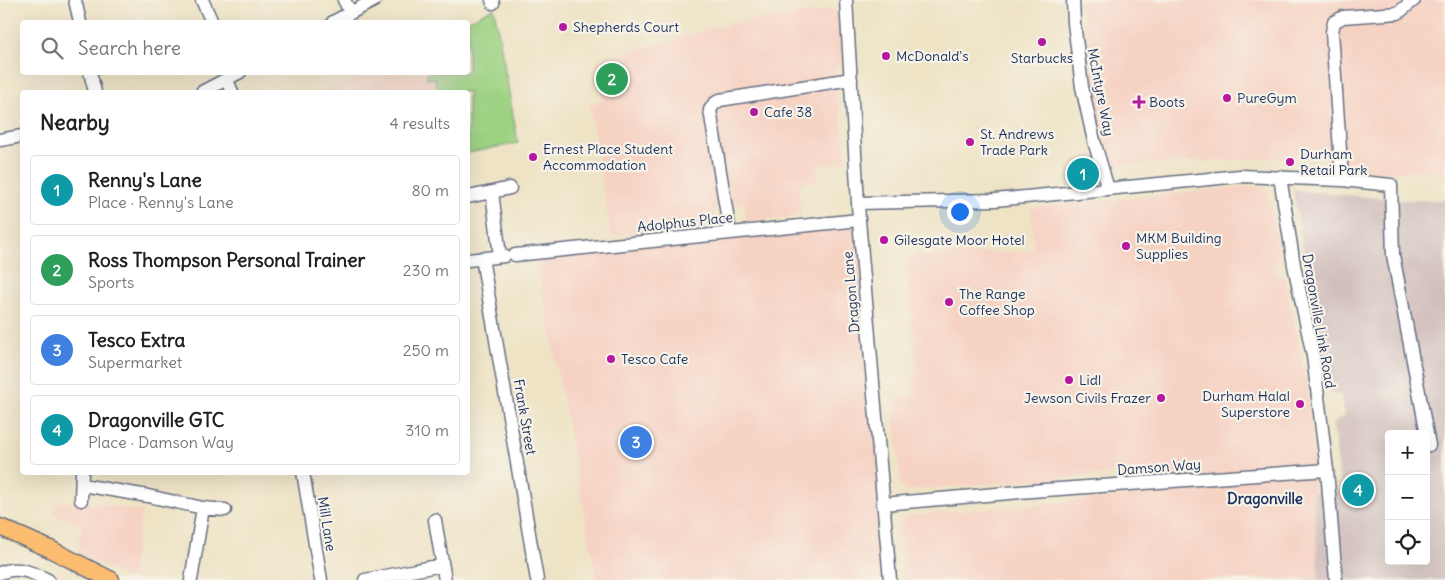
<!DOCTYPE html>
<meta charset="utf-8">
<style>
:root{--surface:#fff;--page:#f2f2f2;--text:#202124;--muted:#757577;--line:#e0e0e0;--accent:#b5179e}
body{margin:0;font-family:Delius,sans-serif;background:var(--page);color:var(--text)}
.controls{position:absolute;right:15px;bottom:15px;display:grid;overflow:hidden;border-radius:5px;box-shadow:0 5px 20px #0002}
.controls button{width:45px;height:45px;display:grid;place-items:center;padding:0;border:0;border-bottom:1px solid var(--line);background:var(--surface);color:var(--text);font:25px sans-serif}
.you{position:absolute;left:959px;top:211px;width:18px;height:18px;margin:-12px;border:4px solid #fff;border-radius:50%;background:#1a73e8;box-shadow:0 0 0 8px #1a73e833}
.badge{display:grid;place-items:center;width:32px;height:32px;border-radius:50%;background:var(--accent);color:#fff;font-size:16px;font-weight:700}
.pin{position:absolute;translate:-50% -50%;border:2px solid #fff;box-shadow:0 1px 5px #0006}
.list{margin:0;padding:0;list-style:none}
h2{display:flex;justify-content:space-between;align-items:center;height:65px;margin:0;padding:0 20px;font-size:21px}
h2 small{font-size:16px;font-weight:400;color:var(--muted)}
.list li{display:grid;grid-template-columns:32px 1fr auto;gap:15px;align-items:center;box-sizing:border-box;height:70px;margin:0 10px 10px;padding:0 10px;border:1px solid var(--line);border-radius:5px}
.list b{display:block;font-size:19px;white-space:nowrap}
.list p{margin:0;font-size:16px;white-space:nowrap;color:var(--muted)}
.list em{font-size:16px;font-style:normal;color:var(--muted)}
.icon{flex:none;width:28px;height:28px;fill:none;stroke:currentColor;stroke-width:2;stroke-linecap:round;stroke-linejoin:round}
.map{position:relative;flex:none;width:1445px;height:580px;overflow:hidden}
.search{position:absolute;background:var(--surface);box-shadow:0 5px 20px #0002;left:20px;top:20px;width:450px;height:55px;display:flex;align-items:center;gap:12px;box-sizing:border-box;padding:0 18px;border-radius:5px;color:var(--muted);font-size:19px}
.panel{position:absolute;background:var(--surface);box-shadow:0 5px 20px #0002;left:20px;top:90px;width:450px;height:385px;border-radius:5px}
.map>svg:first-child{display:block}
.built{fill:#f6d2c3}
.industrial{fill:#d1bfbd;fill-rule:evenodd}
.green{fill:#9dd283;stroke:#5c8070}
.lines{fill:none;stroke-linecap:round;stroke-linejoin:round}
.minor-casing{stroke:#656e82;stroke-width:15}
.major-casing{stroke:#656e82;stroke-width:19}
.minor{stroke:#fff;stroke-width:12}
.major{stroke:#fcbd6f;stroke-width:16}
.poi-dot{fill:#b5179e;stroke:#f7f3e8;stroke-width:2}
.labels{text-anchor:middle;dominant-baseline:central;stroke-width:4.5;stroke-linejoin:round;paint-order:stroke}
.poi-label{font-size:14px;fill:#1b2f5e;stroke:#f7f3e8;text-anchor:start}
.street-label{font-size:14px;fill:#1b2f5e;stroke:#f7f3e8}
.neighbourhood-label{font-size:15px;font-weight:bold;fill:#1b2f5e;stroke:#f7f3e8}
</style>
<div class="map">
<svg width="1445" height="580" viewBox="0 0 1445 580">
<rect width="100%" height="100%" fill="#f7f3e8"/>
<filter id="ink" filterUnits="userSpaceOnUse"><feTurbulence type="fractalNoise" baseFrequency=".02" numOctaves="2"/><feDisplacementMap in="SourceGraphic" scale="10" xChannelSelector="R" yChannelSelector="G"/><feConvolveMatrix kernelMatrix="1 2 1 2 8 2 1 2 1" color-interpolation-filters="sRGB"/></filter>
<filter id="wash" filterUnits="userSpaceOnUse"><feTurbulence type="fractalNoise" baseFrequency=".0096" numOctaves="4" result="noise"/><feDisplacementMap in="SourceGraphic" scale="20" xChannelSelector="R" yChannelSelector="G"/><feGaussianBlur stdDeviation="1.12" result="paint"/><feColorMatrix in="noise" values="0 0 0 0 0 0 0 0 0 0 0 0 0 0 0 0 0 1.4 0 .05"/><feComposite in="paint" operator="in"/></filter>
<g filter="url(#wash)">
<rect width="100%" height="100%" fill="#eee3c5"/>
<!-- built -->
<path class="built" d="M1081 0H1445V179L1435 170 1377 173 1321 156 1114 165 1108 153 1098 118 1092 86Z
M494 8 518 143 468 153V92H319L361 73 468 72V22H465Z
M837 9 842 61 834 71 847 161 817 166 818 181 798 184 801 216 747 222 744 203 718 207 706 223 611 236 589 104 603 102 596 62 731 23Z
M1253 186 1267 188 1280 257 1273 262 1276 276H1284L1307 389 1313 447V493L1319 579 904 580 899 527 903 520 908 516 1141 495 1139 472 907 490 901 487 893 399 915 396 913 374 917 373 905 256 1034 251 1031 207Z
M859 220 890 580H597L535 253Z
M55 502 88 503 142 511 130 579 78 554 82 525 54 515Z"/>
<!-- industrial -->
<path class="industrial" d="M1293 190 1401 200H1445V580H1303L1319 579 1313 493 1341 490 1333 425 1336 420 1345 416 1341 395 1333 394 1329 390 1324 357 1321 355ZM1389 434H1426V561H1389Z"/>
<!-- green -->
<path class="green" d="M494 8 518 143 468 153V92H437L435 78 427 79V73L468 72V22H465Z"/>
</g>
<g filter="url(#ink)">
<g class="lines">
<!-- minor casing -->
<g class="minor-casing">
<path id="minor" d="M75 0 80 22
M202 0 212 22
M344 0 351 13
M492 0 493 3
M846 0 859 220 890 580
M1073 0 1074 23 1082 87 1094 141 1108 189
M333 22 375 0
M90 72 95 92
M227 80 232 92
M202 92 240 72
M0 140 22 136
M1280 177 1294 265 1313 356 1327 470 1336 580
M1342 180 1332 32 1334 22 1343 17 1398 13 1414 0
M492 192 510 188
M468 197 492 192 500 256
M858 203 995 200 1240 176 1342 180 1391 185 1393 255 1429 445
M730 233 710 110 714 104 720 100 851 79
M515 255 859 220
M482 258 537 580
M468 260 504 256
M303 472 321 580
M82 485 148 496 203 508 191 580
M81 500 82 472
M883 504 1031 491 1327 470
M203 508 225 510
M435 520 445 580
M0 573C17 565 33 573 48 580
M365 580 442 565"/>
</g>
<!-- major casing -->
<g class="major-casing">
<path id="major" d="M0 527 50 549 111 580"/>
</g>
<!-- minor -->
<use href="#minor" class="minor"/>
<!-- major -->
<use href="#major" class="major"/>
</g>
</g>
<!-- markers -->
<g class="poi-dot">
<circle cx="563" cy="27" r="5"/>
<circle cx="1042" cy="42" r="5"/>
<circle cx="886" cy="56" r="5"/>
<circle cx="1227" cy="98" r="5"/>
<path d="M1136.5 94.5h5v5h5v5h-5v5h-5v-5h-5v-5h5z"/>
<circle cx="754" cy="112" r="5"/>
<circle cx="970" cy="142" r="5"/>
<circle cx="533" cy="157" r="5"/>
<circle cx="1290" cy="162" r="5"/>
<circle cx="884" cy="240" r="5"/>
<circle cx="1126" cy="246" r="5"/>
<circle cx="949" cy="302" r="5"/>
<circle cx="611" cy="359" r="5"/>
<circle cx="1069" cy="380" r="5"/>
<circle cx="1161" cy="398" r="5"/>
<circle cx="1300" cy="404" r="5"/>
</g>
<g class="labels">
<!-- poi labels -->
<g class="poi-label">
<text x="573" y="27">Shepherds Court</text>
<text x="896" y="56">McDonald's</text>
<text x="1042" y="58" text-anchor="middle">Starbucks</text>
<text x="1237" y="98">PureGym</text>
<text x="1149" y="102">Boots</text>
<text x="764" y="112">Cafe 38</text>
<text x="980" y="134">St. Andrews<tspan x="980" dy="16">Trade Park</tspan></text>
<text x="543" y="149">Ernest Place Student<tspan x="543" dy="16">Accommodation</tspan></text>
<text x="1300" y="154">Durham<tspan x="1300" dy="16">Retail Park</tspan></text>
<text x="1136" y="238">MKM Building<tspan x="1136" dy="16">Supplies</tspan></text>
<text x="894" y="240">Gilesgate Moor Hotel</text>
<text x="959" y="294">The Range<tspan x="959" dy="16">Coffee Shop</tspan></text>
<text x="621" y="359">Tesco Cafe</text>
<text x="1079" y="380">Lidl</text>
<text x="1290" y="396" text-anchor="end">Durham Halal<tspan x="1290" dy="16">Superstore</tspan></text>
<text x="1151" y="398" text-anchor="end">Jewson Civils Frazer</text>
</g>
<!-- street labels -->
<g class="street-label">
<text transform="translate(1101 92) rotate(79)">McIntyre Way</text>
<text transform="translate(685 222) rotate(-6)">Adolphus Place</text>
<text transform="translate(851 292) rotate(-95)">Dragon Lane</text>
<text transform="translate(1319 321) rotate(80)">Dragonville Link Road</text>
<text transform="translate(525 417) rotate(80)">Frank Street</text>
<text transform="translate(1159 467) rotate(-4)">Damson Way</text>
<text transform="translate(327 524) rotate(81)">Mill Lane</text>
</g>
<!-- neighbourhood labels -->
<g class="neighbourhood-label">
<text x="1265" y="498">Dragonville</text>
</g>
</g>
</svg>
<div class="controls">
<button>+</button>
<button>−</button>
<button><svg class="icon" aria-label="locate" viewBox="0 0 24 24"><circle cx="12" cy="12" r="6"/><path d="M12 2v4M12 18v4M2 12h4M18 12h4"/></svg></button>
</div>
<div class="you"></div>
<div class="pin badge" style="left:1083px;top:174px;background:#0f9aa8">1</div>
<div class="pin badge" style="left:612px;top:79px;background:#2e9e5b">2</div>
<div class="pin badge" style="left:636px;top:442px;background:#3f7fe0">3</div>
<div class="pin badge" style="left:1358px;top:490px;background:#0f9aa8">4</div>
<div class="search"><svg class="icon" aria-label="search" viewBox="0 0 24 24"><circle cx="10" cy="10" r="6"/><path d="M15 15l6 6"/></svg>Search here</div>
<section class="panel">
<h2>Nearby<small>4 results</small></h2>
<ul class="list">
<li><span class="badge" style="background:#0f9aa8">1</span><div><b>Renny's Lane</b><p>Place · Renny's Lane</p></div><em>80 m</em></li>
<li><span class="badge" style="background:#2e9e5b">2</span><div><b>Ross Thompson Personal Trainer</b><p>Sports</p></div><em>230 m</em></li>
<li><span class="badge" style="background:#3f7fe0">3</span><div><b>Tesco Extra</b><p>Supermarket</p></div><em>250 m</em></li>
<li><span class="badge" style="background:#0f9aa8">4</span><div><b>Dragonville GTC</b><p>Place · Damson Way</p></div><em>310 m</em></li>
</ul>
</section>
</div>
